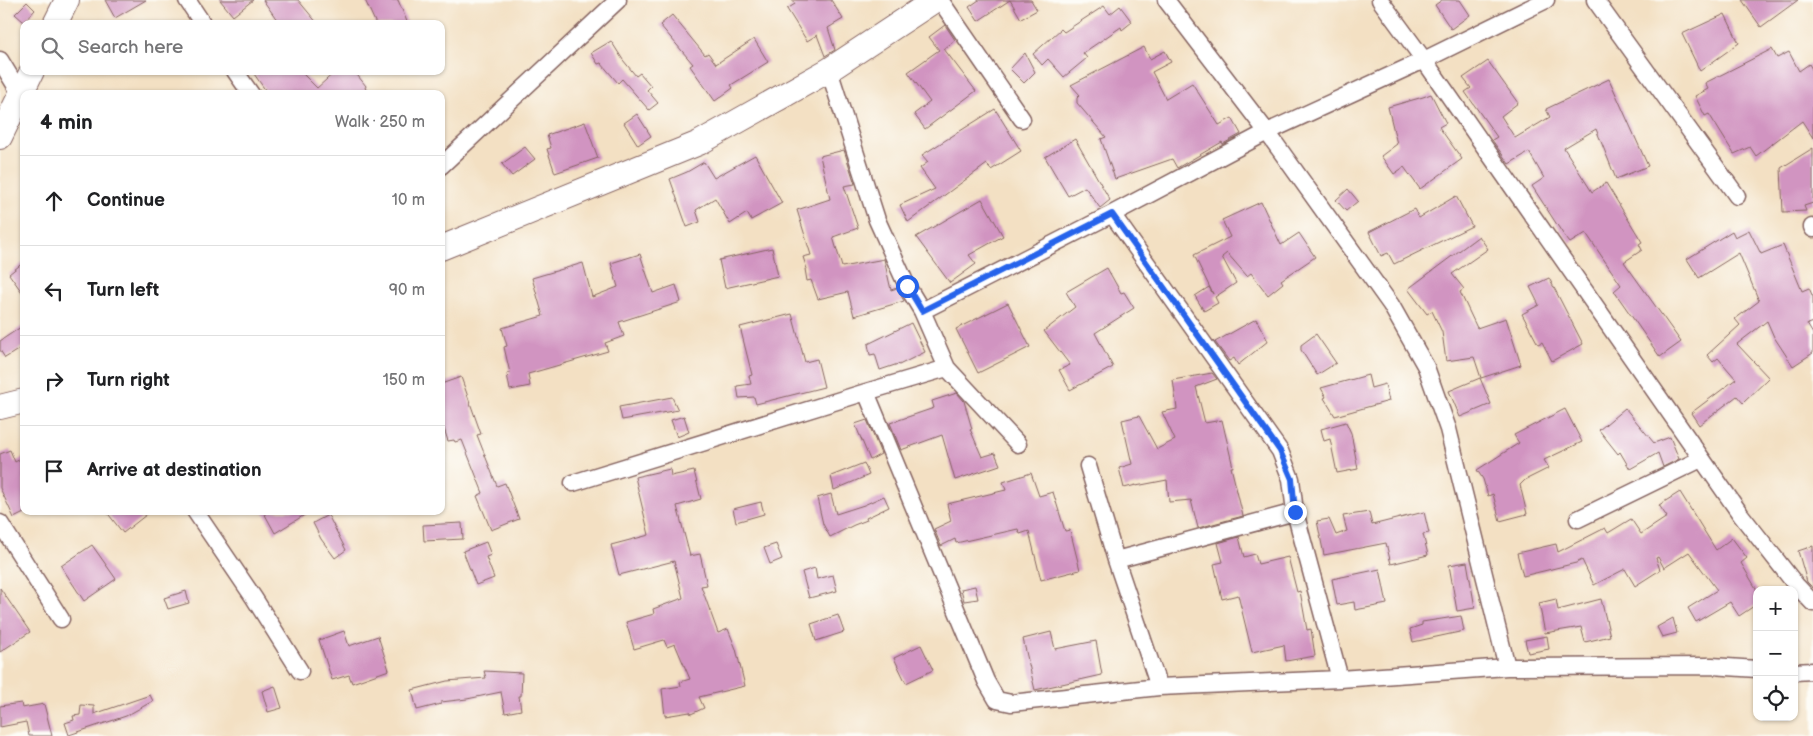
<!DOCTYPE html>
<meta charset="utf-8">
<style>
:root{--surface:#fff;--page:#f6f6f6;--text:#202124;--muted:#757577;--line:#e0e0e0}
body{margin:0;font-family:"Balsamiq Sans",sans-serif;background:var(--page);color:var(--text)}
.controls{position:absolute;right:15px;bottom:15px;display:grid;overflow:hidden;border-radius:10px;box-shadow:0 1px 4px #0004}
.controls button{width:45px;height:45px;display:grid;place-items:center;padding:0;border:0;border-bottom:1px solid var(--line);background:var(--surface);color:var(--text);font:25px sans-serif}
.stop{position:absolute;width:15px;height:15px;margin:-11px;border:4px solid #2563eb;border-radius:50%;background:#fff}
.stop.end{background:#2563eb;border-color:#fff;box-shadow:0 1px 5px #0008}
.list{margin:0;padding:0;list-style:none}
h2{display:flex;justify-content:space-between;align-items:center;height:65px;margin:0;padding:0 20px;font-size:21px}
h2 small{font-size:16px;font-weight:400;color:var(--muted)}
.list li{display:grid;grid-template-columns:32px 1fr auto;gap:15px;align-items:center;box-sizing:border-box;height:90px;padding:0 20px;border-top:1px solid var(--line)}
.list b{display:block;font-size:19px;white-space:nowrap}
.list em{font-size:16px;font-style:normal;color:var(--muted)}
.icon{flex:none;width:28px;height:28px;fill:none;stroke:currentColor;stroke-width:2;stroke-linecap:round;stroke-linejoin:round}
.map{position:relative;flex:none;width:1813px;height:736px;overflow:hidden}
.search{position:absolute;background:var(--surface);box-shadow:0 1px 4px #0004;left:20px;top:20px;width:425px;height:55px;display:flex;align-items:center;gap:12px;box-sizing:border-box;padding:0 18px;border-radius:10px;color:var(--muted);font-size:19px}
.panel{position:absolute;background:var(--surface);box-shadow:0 1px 4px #0004;left:20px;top:90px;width:425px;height:425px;border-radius:10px}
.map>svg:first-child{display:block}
.building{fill:#d194c1}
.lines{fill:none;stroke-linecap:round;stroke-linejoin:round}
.street-casing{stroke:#856360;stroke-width:19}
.secondary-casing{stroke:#856360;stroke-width:26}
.street{stroke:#fff;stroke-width:16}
.secondary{stroke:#fff;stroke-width:24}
.route{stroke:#2563eb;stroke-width:6}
</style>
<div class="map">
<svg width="1813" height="736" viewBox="0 0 1813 736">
<rect width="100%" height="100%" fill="#fdfcf7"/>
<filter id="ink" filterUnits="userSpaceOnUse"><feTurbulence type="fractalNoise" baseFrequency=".02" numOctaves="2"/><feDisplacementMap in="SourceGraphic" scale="10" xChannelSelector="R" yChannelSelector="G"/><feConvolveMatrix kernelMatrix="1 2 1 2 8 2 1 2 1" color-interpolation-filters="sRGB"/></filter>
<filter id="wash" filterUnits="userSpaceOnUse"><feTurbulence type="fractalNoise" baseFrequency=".0096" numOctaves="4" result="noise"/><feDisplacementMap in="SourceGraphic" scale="20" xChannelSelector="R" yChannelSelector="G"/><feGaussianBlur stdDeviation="1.12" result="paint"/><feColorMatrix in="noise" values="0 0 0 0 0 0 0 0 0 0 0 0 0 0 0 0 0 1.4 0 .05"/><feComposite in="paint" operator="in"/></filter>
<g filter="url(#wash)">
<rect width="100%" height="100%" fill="#f3e0c3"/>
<g id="blocks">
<!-- building -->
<path class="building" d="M105 0H146L115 18Z
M220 0H253L233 16Z
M263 0H298L318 24H280Z
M365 0H398L408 24H376Z
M792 0H831L843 19 828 28 835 50 825 56 817 35 807 41 787 9 795 4Z
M979 0H1010L978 21 969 7Z
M1010 0H1031L1037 10 1021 19Z
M1442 0H1460L1470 15 1451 29 1435 5Z
M1742 0H1798L1761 27Z
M27 2 35 10 24 22 15 14Z
M1104 6 1110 14 1120 6 1132 22 1122 30 1121 27 1083 53 1087 58 1064 77 1048 59 1042 65 1033 54 1061 29 1064 32Z
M1725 14 1739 43 1700 71 1682 34Z
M672 15 705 55 708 53 716 64 754 39 768 62 731 85 733 88 715 101 690 66 693 64 660 25Z
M945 25 955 40 944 49 976 91 925 129 914 114 930 102 908 72 939 50 929 37Z
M611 41 623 60 636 76 640 73 651 86 647 90 658 103 649 110 622 79 618 83 601 63 598 64 591 53Z
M1144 47 1150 59 1165 51 1171 62 1152 72 1166 99 1192 83 1219 125 1232 118 1241 134 1223 144 1222 142 1177 168 1172 159 1115 179 1101 139 1106 137 1077 103V98L1080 95 1071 85Z
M1772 49 1777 58 1789 52 1799 71 1809 64 1813 71V138L1802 121 1756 156 1750 147 1734 154 1709 114 1705 116 1695 96 1708 89 1705 83Z
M1025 53 1035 72 1024 83 1010 69Z
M1488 61 1518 103 1501 116 1515 138 1550 117 1546 109 1609 79 1648 166 1616 179 1596 129 1564 148 1592 192 1606 183 1642 242 1639 244 1642 250 1624 262 1681 342 1660 357 1614 291 1621 285 1586 233 1570 243 1563 234 1532 186 1544 178 1529 152 1509 164 1492 140 1497 137 1465 92 1471 88 1463 78Z
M252 71H300L317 88 336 71H354L366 86 365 88 370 94H268Z
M1431 94 1446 123 1439 127 1462 159 1420 189 1404 167 1394 174 1381 156 1397 144 1388 107 1423 97Z
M995 109 1021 151 991 170 987 164 908 222 900 205 935 189 920 168 928 162 922 155Z
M637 114 651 136 638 145 624 123Z
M585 122 598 158 555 173 547 149 551 148 547 135Z
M1075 139 1110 200 1100 208 1085 187 1068 196 1045 157Z
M525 147 535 159 512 176 502 164Z
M1813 148V203L1804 206 1806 211 1783 212 1781 168Z
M844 150 855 184 844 186 858 228 833 237 842 267 884 259 891 290 897 288 904 301 854 316 848 292 818 299 811 280 807 281 805 269H807L803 257 811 255 797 210 830 199 820 156Z
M755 155 782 203 751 220 747 213 730 224 715 198 696 210 700 222 687 227 670 179 687 172 704 162 714 178Z
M1348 189 1358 201 1346 211 1336 200Z
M1456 196 1472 226 1394 264 1388 253 1381 256 1369 232 1414 209 1419 218Z
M982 199 1003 236 969 255 976 264 950 283 916 237Z
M1261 202 1281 245 1299 233 1315 257 1281 280 1283 283 1268 295 1251 273 1247 276 1227 253 1222 257 1236 283 1215 297 1218 303 1204 311 1195 296 1209 287 1213 294 1194 255 1230 237 1222 220Z
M1749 230 1761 254 1783 245 1802 291 1809 288 1813 297V322L1807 324 1813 334V353L1793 366 1774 337 1767 321 1737 344 1769 378 1743 403 1737 396 1699 425 1691 413 1736 379 1718 358 1713 362 1707 355 1740 325 1735 319 1759 301 1739 253 1699 278 1687 259 1732 231 1735 237Z
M1479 236 1488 249 1452 274 1464 289 1460 292 1477 328 1506 318 1521 365 1481 378 1474 357 1446 361 1442 332 1432 311 1427 314 1408 289Z
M772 248 778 276 725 288 719 260Z
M640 254 653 293 676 285 681 302 619 322 624 336 605 343 608 351 528 374 530 386 510 390 507 374 510 373 504 347 507 346 502 328 543 316 532 278 583 263 592 297 618 287 611 263Z
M24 262V295L9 274Z
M1107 268 1121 293 1124 292 1134 308 1095 333 1113 367 1070 390 1059 370 1070 365 1044 331 1075 307 1066 292Z
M1549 278 1583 344 1552 361 1542 342 1538 344 1522 314 1539 305 1530 287Z
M1008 303 1030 347 978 373 956 329Z
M792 314 805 362 817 359 824 387 756 404 754 397 739 398 737 386 751 384 749 376 752 375 740 327Z
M1256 319 1268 341 1238 365 1234 358 1229 361 1215 342Z
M911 323 925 352 899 365 898 364 880 370 875 354 870 355 868 344Z
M24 325V346L5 358 0 350V341Z
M1316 334 1336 363 1317 375 1301 350V345Z
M1212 373 1217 379 1196 387 1205 423 1222 420 1233 467H1231L1243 516 1198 528 1191 500 1169 502 1167 480 1136 486V485L1124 488 1119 468 1132 464 1122 420 1139 416 1157 449 1175 440 1162 412 1177 409 1173 380Z
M1368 375 1371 388 1385 384 1389 401 1335 416 1324 398 1326 397 1321 388Z
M461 377 481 434 477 435 497 486 505 483 519 519 491 530 477 496 483 493 462 440 455 442 454 440 448 441 441 419V384Z
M1480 378 1491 404 1460 417 1449 391Z
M957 393 964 401 972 429H970L982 457 995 453 1000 465 955 480 942 435 901 450 890 423 934 408 932 401Z
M672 397 678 410 622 420 619 407Z
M1625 408 1654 443 1670 437 1679 459 1663 467 1658 453 1630 469 1620 452 1618 454 1599 430Z
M1565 409 1582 442 1544 460 1549 468 1525 480 1520 485 1527 514 1500 521 1493 494 1488 496 1483 479 1477 470 1519 443 1514 435Z
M684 416 689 432 677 437 671 420Z
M867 420 881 454 870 460 855 424Z
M1346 422 1351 433 1358 469 1337 473 1330 439 1324 441 1321 429Z
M10 450 15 462 24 457V513L14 518 0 488V454Z
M864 463 869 475 834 490 831 476Z
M670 469 671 476 694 471 701 499 677 506 690 556 700 554 707 585 701 586 718 633 728 629 736 649 745 686 699 697 704 708 691 714 690 712 665 716 662 689 681 686 680 682 690 679 675 644 667 647 664 640 634 649 626 622 654 614 653 609 683 598 674 561 619 575 611 545 649 535 635 477Z
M1031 473 1039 496 1053 492 1065 531 1070 530 1080 570 1041 580 1029 531 1020 534 1018 529 956 543 955 539 941 546 934 529 951 521 947 504 1006 490 1003 482Z
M1680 492 1716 550 1732 538 1747 558 1741 563 1757 590V604L1739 616 1730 602 1696 622 1688 608 1717 590 1689 552 1664 568 1658 557 1656 558 1660 570 1635 586 1625 569 1594 585 1582 560 1576 563 1523 576 1517 553 1556 544 1558 552 1605 528 1608 533 1631 519 1641 534 1667 517 1659 505Z
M831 494 836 514 864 505 884 496 889 507 866 518 867 520 854 525 830 537 823 524 817 498Z
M761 502 764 514 736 522 733 509Z
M106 511H151L123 533Z
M263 511H311L275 533Z
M1369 512 1372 525 1424 512 1429 533 1423 534 1428 555 1391 564 1386 543 1324 555 1317 521 1329 519 1336 535 1347 531 1343 516Z
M328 515 346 550 335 558 321 539 313 523Z
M462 523 463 539 424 541 423 525Z
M1239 537 1244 557 1255 554 1258 564 1288 557 1297 592 1300 591 1307 630 1311 629 1315 656 1286 661 1284 645 1252 652 1238 595 1222 599 1214 564 1223 562 1218 543Z
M486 542 491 555 486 557 494 578 476 585 463 551Z
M776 544 782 559 770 564 764 548Z
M92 545 116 579 84 601 61 566Z
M1813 546V588L1807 582 1798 551Z
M1467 562 1475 608 1457 611 1449 565Z
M815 568 817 579 833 575 837 591 809 598 802 572Z
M1380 569 1387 604 1355 610 1354 602 1337 605 1332 579Z
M975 586 978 599 964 601 961 589Z
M0 588 30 632 0 652Z
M186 591 189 603 168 609 164 598Z
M1556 599 1558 610 1601 599 1610 636 1585 642 1581 627 1545 633 1539 603Z
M838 615 844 632 816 641 811 624Z
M1461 616 1464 631 1413 642 1410 629 1422 625V622Z
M1673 618 1677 633 1662 637 1657 627Z
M344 631 349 646 378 636 389 670 352 683 349 675 332 680 319 640Z
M1051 632 1055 649 1096 641 1102 675 1035 690 1023 639Z
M1547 636 1549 649 1528 653 1525 640Z
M921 645 933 670 906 683 894 658Z
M484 671 522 673 521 696H519L521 710 505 713 501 692 467 699 441 702V704L417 710 412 690 447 681 486 678Z
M275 686 282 708 268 712 262 691Z
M150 695 153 701 126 716 69 735 65 723 74 720 73 716 80 715 81 705 94 706V714Z
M21 703 22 708 44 704 52 736H29L26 722 0 727V706Z"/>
</g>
</g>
<g filter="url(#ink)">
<use href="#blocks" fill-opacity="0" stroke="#856360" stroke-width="1"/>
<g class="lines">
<!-- street casing -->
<g class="street-casing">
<path id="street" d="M187 0 203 24
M940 0 1022 119
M1166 0 1267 132 1391 305 1426 367 1448 429 1507 667
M1380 0 1424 60 1546 0
M1595 0 1737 196
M0 60 20 93
M829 70 877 220 907 286 922 311 1112 214 1267 132 1424 60 1741 515 1796 585 1813 603
M235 71 251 94
M441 166 618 0
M1112 214 1280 451 1291 479 1295 512 1340 679 1507 667 1712 666 1757 669
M1812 227 1813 229
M922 311 947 368 1018 444
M947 368 866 392 986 681 997 700 1011 703 1159 687 1340 679
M1088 466 1116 560 1159 687
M573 483 866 392
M195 511 254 598 300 671
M1578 519 1701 459
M0 523 61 619
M1116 560 1295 512
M1794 672 1813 671"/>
</g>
<!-- secondary casing -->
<g class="secondary-casing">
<path id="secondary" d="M55 24 67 0
M0 137 32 71
M441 248 699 143 829 70 935 0
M0 407 24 401"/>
</g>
<!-- street -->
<use href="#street" class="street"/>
<!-- secondary -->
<use href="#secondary" class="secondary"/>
</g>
</g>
<g class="lines" filter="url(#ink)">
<!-- route -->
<path class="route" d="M907 286 922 311 1112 214 1280 451 1292 479 1295 512"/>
</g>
</svg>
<div class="controls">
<button>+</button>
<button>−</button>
<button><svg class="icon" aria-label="locate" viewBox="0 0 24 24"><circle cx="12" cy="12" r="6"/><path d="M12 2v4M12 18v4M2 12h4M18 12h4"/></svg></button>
</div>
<div class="stop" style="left:907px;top:286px"></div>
<div class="stop end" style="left:1295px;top:512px"></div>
<div class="search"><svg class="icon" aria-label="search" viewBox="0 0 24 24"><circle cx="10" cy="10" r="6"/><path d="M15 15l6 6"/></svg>Search here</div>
<section class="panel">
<h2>4 min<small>Walk · 250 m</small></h2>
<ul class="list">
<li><svg class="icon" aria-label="ahead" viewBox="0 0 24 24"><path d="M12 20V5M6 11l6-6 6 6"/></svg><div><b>Continue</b></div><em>10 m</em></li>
<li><svg class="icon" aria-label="left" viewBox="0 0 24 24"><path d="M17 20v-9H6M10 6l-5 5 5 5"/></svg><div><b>Turn left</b></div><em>90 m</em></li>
<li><svg class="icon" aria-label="right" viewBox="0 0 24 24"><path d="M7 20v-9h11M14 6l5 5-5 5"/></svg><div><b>Turn right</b></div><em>150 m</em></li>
<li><svg class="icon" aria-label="arrive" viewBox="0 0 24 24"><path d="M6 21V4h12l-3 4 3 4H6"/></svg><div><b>Arrive at destination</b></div></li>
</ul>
</section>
</div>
